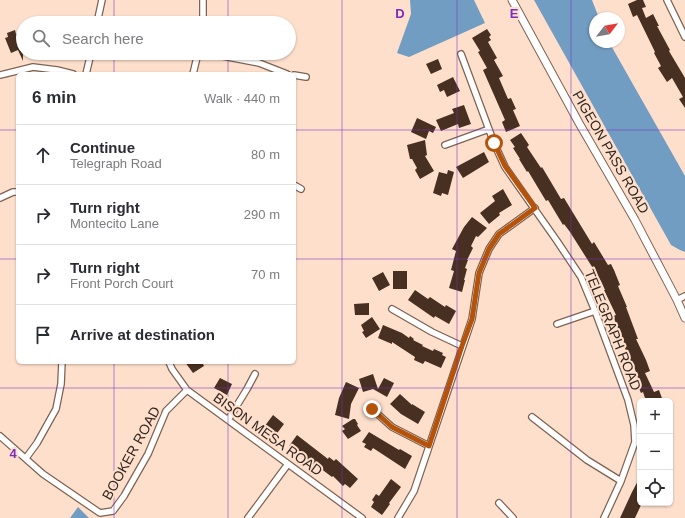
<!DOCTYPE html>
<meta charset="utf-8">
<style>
:root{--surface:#fff;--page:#f2f2f3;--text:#2b2b33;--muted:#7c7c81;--line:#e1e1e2}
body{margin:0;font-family:Arial,sans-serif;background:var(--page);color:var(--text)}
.controls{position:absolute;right:12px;bottom:12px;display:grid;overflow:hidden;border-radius:6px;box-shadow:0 1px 3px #0004}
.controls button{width:36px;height:36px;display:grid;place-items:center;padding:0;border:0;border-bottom:1px solid var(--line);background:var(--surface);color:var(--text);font:20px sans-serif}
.compass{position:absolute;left:589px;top:12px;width:36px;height:36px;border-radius:50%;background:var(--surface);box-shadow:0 1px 3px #0004;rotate:59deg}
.stop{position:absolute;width:12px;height:12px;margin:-9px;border:3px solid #b45309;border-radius:50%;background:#fff}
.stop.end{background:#b45309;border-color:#fff;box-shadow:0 1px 4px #0008}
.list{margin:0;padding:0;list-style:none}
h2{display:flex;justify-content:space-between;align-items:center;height:52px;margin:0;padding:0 16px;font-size:17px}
h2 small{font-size:13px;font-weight:400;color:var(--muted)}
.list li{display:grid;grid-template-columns:26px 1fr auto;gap:12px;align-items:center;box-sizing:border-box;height:60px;padding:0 16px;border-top:1px solid var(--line)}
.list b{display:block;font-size:15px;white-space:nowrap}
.list p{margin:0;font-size:13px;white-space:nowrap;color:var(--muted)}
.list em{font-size:13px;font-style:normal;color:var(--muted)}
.icon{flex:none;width:22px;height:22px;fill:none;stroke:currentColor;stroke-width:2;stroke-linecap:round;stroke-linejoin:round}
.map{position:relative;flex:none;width:685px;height:518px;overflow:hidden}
.search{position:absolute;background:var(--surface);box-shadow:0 1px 3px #0004;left:16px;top:16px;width:280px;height:44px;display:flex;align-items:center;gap:10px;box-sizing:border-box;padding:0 14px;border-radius:22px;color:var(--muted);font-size:15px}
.panel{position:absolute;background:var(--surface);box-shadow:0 1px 3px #0004;left:16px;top:72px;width:280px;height:292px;border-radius:6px}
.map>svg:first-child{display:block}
.water{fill:#729dc2}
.building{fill:#473021}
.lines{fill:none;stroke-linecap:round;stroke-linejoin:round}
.minor-casing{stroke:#7d6353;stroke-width:8}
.tertiary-casing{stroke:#7d6353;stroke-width:9}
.minor{stroke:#fff;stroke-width:5.5}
.tertiary{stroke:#fff;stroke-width:7}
.route{stroke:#b45309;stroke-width:5}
.grid{fill:none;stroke:#7b2cbf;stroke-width:1;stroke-opacity:0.55}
.labels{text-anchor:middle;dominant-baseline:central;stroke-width:4;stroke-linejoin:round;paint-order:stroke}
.street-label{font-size:14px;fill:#322720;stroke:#fddfcc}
.grid-label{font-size:13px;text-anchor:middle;font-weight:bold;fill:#7b2cbf;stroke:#fddfcc;stroke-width:4;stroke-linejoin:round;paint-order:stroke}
</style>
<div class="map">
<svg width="685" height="518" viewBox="0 0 685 518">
<rect width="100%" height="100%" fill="#fddfcc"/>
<!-- water -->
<path class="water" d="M410 0H474L485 23 409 57 397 53 411 14Z
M534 0H592L599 18H595V42H609L685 176V252L680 250 671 245Z
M78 507 89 518H70Z"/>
<!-- building -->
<path class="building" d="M637 0H643L646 7 642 8 646 18 653 14 659 26H657L670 50 669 51 685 78V108L679 99 683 97 672 78 667 82 658 68 661 66 654 53 655 52 637 15 633 17 628 4Z
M487 29 491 35 489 37 491 40 488 42 497 58 494 60 503 76 499 78 508 99 511 98 516 109 513 110 520 126 506 132 502 122 505 120 483 70 487 68 478 52 480 51 472 38Z
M15 30 16 34 19 33 23 43V61L18 50 11 53 5 38 8 37 7 33Z
M438 59 442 69 431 74 426 64Z
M453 77 460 91 447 97 444 90 440 92 437 85Z
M464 105 471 124 459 128 458 124 441 131 436 120 454 113 452 109Z
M417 118 436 127 433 133 429 131 426 139 411 132Z
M521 133 529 145 527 147 541 168 542 167 561 199 564 198 592 244 594 242 608 265 611 264 614 270 620 285 618 286 627 307H626L638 339H636L646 360 650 371 645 373 654 392 659 390 663 401H646L643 392 641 393 636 382 639 381 632 361 630 362 628 356 625 348 626 347 613 316 616 315 604 290H605L601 281 570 232 564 224 563 225 548 200 546 201 528 171 527 172 519 159H520L513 148 515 147 510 140Z
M425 140 427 155 425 156 434 171 420 179 415 170 417 168 412 159H410L407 145Z
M484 152 489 162 463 178 456 167Z
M448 170 454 172 448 195 442 193 441 196 433 193 439 172 447 174Z
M503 189 512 205 499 213 500 215 489 224 480 213 495 201 492 196Z
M472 217 487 228 478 237 476 236 471 246 473 248 467 260H468L465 268 467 269 464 280H465L462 292 449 288 454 271 451 270 456 251 452 249 464 227Z
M393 271H407V289H393Z
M383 272 390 285 379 291 372 278Z
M415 290 428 299 430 297 445 307 446 305 456 311 449 324 435 316 434 318 408 300Z
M369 303V315H355L354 304Z
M372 317 380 329 366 338 362 332 364 331 361 325Z
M383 325 402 333 409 338 410 336 414 339 413 340 423 345 422 346 433 351 434 349 443 353 442 355 446 357 441 368 425 361 423 364 414 360 415 357 392 342V344L378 338Z
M185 362H202L204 366 193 373Z
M373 374 378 389 384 378 394 383 387 397 373 389 363 392 359 379Z
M220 378 232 384 227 395 214 388Z
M346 382 359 388 351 404 349 419 335 415 339 398Z
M400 394 412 405V404L425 412 418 424 401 414 390 404Z
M273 415 284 424 275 436 264 427Z
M353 419H355L358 424 357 425 361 431 348 439 342 431 345 429 342 426Z
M369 432 399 450 400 449 412 456 405 469 373 448 371 451 364 447 366 444 362 442Z
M297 435 328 459 329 457 334 461 336 459 358 479 350 488 345 484 343 486 333 476 332 477 316 465 315 466 310 463 289 446Z
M640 477V503H642L635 518H620L632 492Z
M391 479 401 487 389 503 390 504 382 515 371 507 374 502 372 500 376 494 379 496Z"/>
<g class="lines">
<!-- minor casing -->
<g class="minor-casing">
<path id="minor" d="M667 0 685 37
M97 23 102 0
M203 23V0
M207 53 259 63 287 74
M461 54 494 143 505 167 557 241 581 277 595 311 628 400 634 425 635 442 621 481 604 518
M86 74 91 53
M193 74 198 53
M0 75 33 67 57 70 73 74
M294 75 306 77
M445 145 489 129
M294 185 301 189
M0 198 13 192H18
M677 300 685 296
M392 309 432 332 462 346
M557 324 595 311
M169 362 172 369 187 390 362 518
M372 409 392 427 429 446
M532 417 587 460 621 481
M228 420 247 389 255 374
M0 436 43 474 100 513 113 511 124 496 148 454 166 411 187 390
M26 458 37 443 56 409 61 384 62 362
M499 503 513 518
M248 518 288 464
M398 518 414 491 472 319 479 273 489 249 499 234 535 208"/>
</g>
<!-- tertiary casing -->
<g class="tertiary-casing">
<path id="tertiary" d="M512 0 579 123 635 220 677 300 685 318"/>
</g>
<!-- minor -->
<use href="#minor" class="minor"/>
<!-- tertiary -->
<use href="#tertiary" class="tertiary"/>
</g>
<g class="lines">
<!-- route -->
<path class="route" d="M372 409 392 427 429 446 462 346 472 319 479 273 489 249 499 234 535 208 505 166 494 143"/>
</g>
<!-- grid -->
<path class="grid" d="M114 0V23M228 0V23M342 0V518M457 0V518M571 0V518M114 53V74M228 53V74M0 130H18M294 130H685M0 259H18M294 259H685M114 362V518M228 362V518M0 388H685"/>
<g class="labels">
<!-- street labels -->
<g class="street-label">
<text transform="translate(611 152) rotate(60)">PIGEON PASS ROAD</text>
<text transform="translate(613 330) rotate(68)">TELEGRAPH ROAD</text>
<text transform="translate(268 434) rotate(36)">BISON MESA ROAD</text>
<text transform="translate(131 453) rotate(-61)">BOOKER ROAD</text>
</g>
</g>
<g class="grid-label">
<text x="400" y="18">D</text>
<text x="514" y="18">E</text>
<text x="13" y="458">4</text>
</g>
</svg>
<div class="controls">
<button>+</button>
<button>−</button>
<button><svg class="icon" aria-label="locate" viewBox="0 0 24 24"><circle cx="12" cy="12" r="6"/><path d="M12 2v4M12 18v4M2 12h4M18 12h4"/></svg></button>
</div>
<svg class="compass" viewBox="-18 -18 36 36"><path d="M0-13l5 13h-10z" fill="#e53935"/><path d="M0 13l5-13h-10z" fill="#7c7c81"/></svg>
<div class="stop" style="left:494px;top:143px"></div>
<div class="stop end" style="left:372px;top:409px"></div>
<div class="search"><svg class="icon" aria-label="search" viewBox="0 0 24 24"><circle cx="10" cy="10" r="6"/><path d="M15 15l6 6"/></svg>Search here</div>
<section class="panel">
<h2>6 min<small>Walk · 440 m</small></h2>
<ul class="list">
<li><svg class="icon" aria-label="ahead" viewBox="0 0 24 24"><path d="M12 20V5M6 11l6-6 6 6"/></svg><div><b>Continue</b><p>Telegraph Road</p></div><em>80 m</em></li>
<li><svg class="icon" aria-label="right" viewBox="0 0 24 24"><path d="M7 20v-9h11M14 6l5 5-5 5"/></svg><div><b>Turn right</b><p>Montecito Lane</p></div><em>290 m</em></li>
<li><svg class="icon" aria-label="right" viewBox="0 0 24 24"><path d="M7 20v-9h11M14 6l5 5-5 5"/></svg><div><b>Turn right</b><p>Front Porch Court</p></div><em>70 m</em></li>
<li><svg class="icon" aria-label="arrive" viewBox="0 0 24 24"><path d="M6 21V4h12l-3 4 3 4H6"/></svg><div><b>Arrive at destination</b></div></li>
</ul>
</section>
</div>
